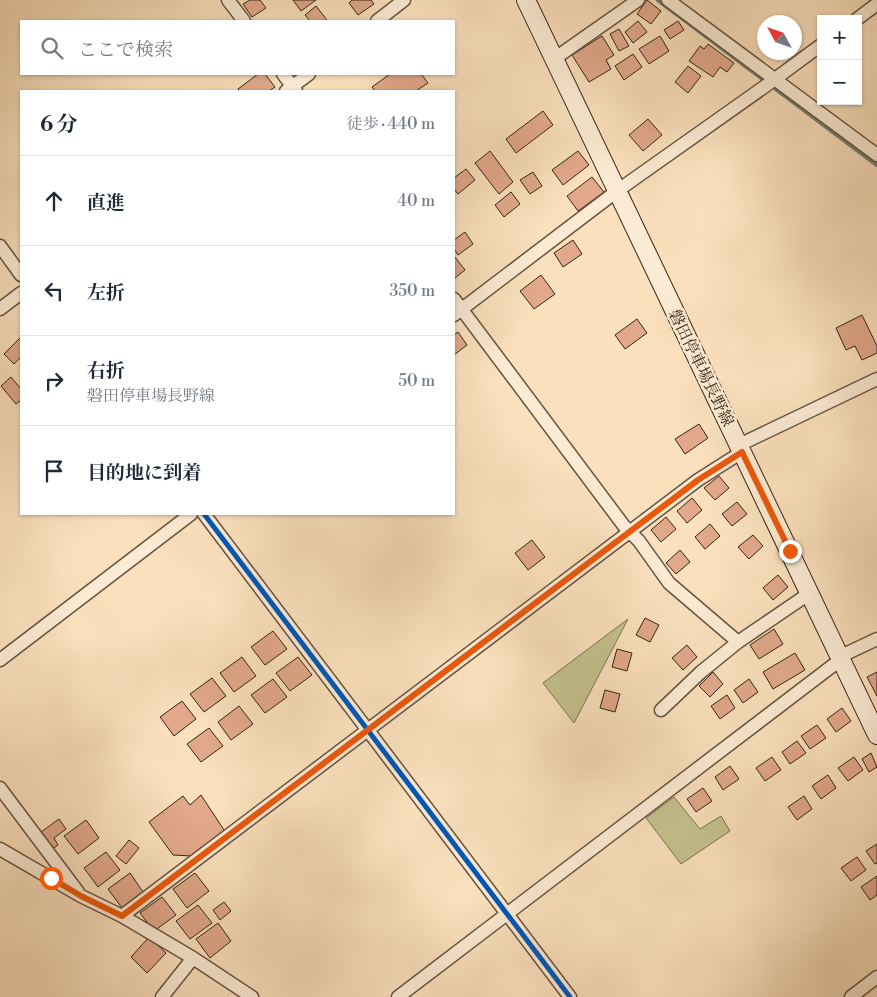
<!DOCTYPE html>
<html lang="ja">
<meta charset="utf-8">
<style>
:root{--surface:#fff;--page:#f6f6f7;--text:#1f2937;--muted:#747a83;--line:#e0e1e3}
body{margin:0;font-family:"Libre Bodoni","Noto Serif JP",serif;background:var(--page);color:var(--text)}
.controls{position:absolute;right:15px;top:15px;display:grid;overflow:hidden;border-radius:0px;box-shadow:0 1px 4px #0004}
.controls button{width:45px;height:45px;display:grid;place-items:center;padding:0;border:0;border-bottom:1px solid var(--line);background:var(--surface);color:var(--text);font:25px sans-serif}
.compass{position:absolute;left:757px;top:15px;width:45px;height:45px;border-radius:50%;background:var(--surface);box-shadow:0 1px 4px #0004;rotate:310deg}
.stop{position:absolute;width:15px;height:15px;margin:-11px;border:4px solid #ea580c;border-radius:50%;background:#fff}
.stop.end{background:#ea580c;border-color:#fff;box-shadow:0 1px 5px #0008}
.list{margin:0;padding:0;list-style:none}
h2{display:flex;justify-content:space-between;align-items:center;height:65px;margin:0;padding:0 20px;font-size:21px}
h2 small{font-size:16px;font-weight:400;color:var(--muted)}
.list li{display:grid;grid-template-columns:32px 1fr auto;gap:15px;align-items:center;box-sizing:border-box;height:90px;padding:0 20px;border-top:1px solid var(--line)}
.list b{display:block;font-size:19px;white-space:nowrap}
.list p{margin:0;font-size:16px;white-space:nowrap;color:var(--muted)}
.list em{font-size:16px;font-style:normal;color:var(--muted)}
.icon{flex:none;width:28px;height:28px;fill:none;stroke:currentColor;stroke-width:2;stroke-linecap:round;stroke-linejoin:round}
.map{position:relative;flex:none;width:877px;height:997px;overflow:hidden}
.search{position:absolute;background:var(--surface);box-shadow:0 1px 4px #0004;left:20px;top:20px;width:435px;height:55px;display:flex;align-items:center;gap:12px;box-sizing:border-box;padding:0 18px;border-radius:0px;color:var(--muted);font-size:19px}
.panel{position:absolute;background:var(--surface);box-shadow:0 1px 4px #0004;left:20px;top:90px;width:435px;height:425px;border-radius:0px}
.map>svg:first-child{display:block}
.green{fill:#c4c18d;stroke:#7c7251}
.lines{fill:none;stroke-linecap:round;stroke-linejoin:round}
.stream{stroke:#748072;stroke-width:4.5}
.building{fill:#e1a88b;stroke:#342415}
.minor-casing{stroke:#66533f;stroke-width:15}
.secondary-casing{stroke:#342415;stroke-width:20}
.minor{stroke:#fcebd4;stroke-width:12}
.secondary{stroke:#fcebd4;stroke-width:18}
.cycleway-casing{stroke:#fcebd4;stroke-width:8}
.cycleway{stroke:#0057b8;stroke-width:5}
.route{stroke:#ea580c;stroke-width:6}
.labels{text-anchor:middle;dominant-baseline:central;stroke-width:5;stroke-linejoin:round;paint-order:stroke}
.street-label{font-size:16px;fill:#342415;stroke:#fcebd4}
</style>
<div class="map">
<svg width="877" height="997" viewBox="0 0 877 997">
<rect width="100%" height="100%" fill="#fae0bd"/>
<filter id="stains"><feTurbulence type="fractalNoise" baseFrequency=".004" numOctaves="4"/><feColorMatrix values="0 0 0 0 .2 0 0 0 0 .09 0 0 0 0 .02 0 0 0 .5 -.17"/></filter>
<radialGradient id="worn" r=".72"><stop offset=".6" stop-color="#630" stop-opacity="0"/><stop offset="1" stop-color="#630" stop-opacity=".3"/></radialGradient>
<!-- green -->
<path class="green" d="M628 619 574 723 543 683Z
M674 797 700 829 721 816 730 831 681 864 646 818Z"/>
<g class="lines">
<!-- stream -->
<path class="stream" d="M658 0 877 165"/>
</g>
<!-- building -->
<path class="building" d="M250 0H260L266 8 252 17 243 4Z
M293 0H316L301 11Z
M352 0H371L374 4 358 15 349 3Z
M647 0 661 11 651 24 637 14Z
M316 6 327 20 326 21H310L305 15Z
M638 21 647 32 633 43 625 32Z
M678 21 684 30 670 39 664 30Z
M619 29 629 46 619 51 610 34Z
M602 36 614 55 606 60 611 69 589 82 572 55Z
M660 36 669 51 649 64 639 49Z
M708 44 734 63 727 72 720 67 713 77 689 61 700 46 704 49Z
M633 54 642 67 624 80 615 66Z
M688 66 701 76 688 93 675 82Z
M258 74H265L275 87 269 91H240L238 89Z
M390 74H421L428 83 416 91H375L372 87Z
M543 111 553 125 516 153 506 139Z
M648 119 662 135 643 151 629 135Z
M490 151 513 182 499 194 475 163Z
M578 151 589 165 563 185 552 170Z
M466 169 475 180 458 194 454 189V178Z
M533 172 542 186 530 194 520 180Z
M592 177 604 192 578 211 567 196Z
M511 192 520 204 504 217 495 205Z
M465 232 473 244 458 255 454 249V240Z
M573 240 582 254 563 267 554 253Z
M454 256 465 270 455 278 454 276Z
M541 275 555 294 534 309 520 291Z
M862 315 877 346V353L862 360 855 346 846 350 836 328Z
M637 319 647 333 625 349 615 335Z
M458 332 467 345 454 355V335Z
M21 337V357L14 364 4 354Z
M11 377 21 389V400L16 404 1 386Z
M699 424 708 438 685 454 675 439Z
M719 476 729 488 715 500 704 488Z
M692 498 702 510 687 523 677 511Z
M737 502 747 514 732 526 722 514Z
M666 517 676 529 661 542 651 530Z
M710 524 720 536 705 549 695 537Z
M753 535 763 546 749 559 738 547Z
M532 540 545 557 528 570 515 553Z
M680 550 690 562 676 574 666 563Z
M778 575 788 587 773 600 763 588Z
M645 618 659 625 650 642 636 635Z
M774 629 783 644 759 659 750 645Z
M273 631 287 649 265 665 251 647Z
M687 645 697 657 683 670 672 658Z
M617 649 632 653 627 671 612 667Z
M795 653 805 670 773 689 763 672Z
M242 657 256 676 234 692 220 673Z
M298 657 312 675 290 691 276 673Z
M713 672 723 684 710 697 699 686Z
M877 672V696L867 677Z
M212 678 226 696 204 712 190 694Z
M273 679 287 697 265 713 251 695Z
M749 679 758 692 743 703 734 690Z
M605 690 620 694 615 712 600 708Z
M727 695 735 708 720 719 711 706Z
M182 701 196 719 174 736 160 717Z
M239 706 253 724 231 740 218 722Z
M842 708 851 721 836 732 827 719Z
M817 725 826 738 810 749 801 736Z
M209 728 223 746 201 762 187 744Z
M797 741 806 753 790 764 782 752Z
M871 753 877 767 869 772 862 759Z
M772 757 781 770 765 781 756 768Z
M854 757 863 770 848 781 838 768Z
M730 766 739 779 723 790 715 777Z
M828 775 836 788 821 799 812 786Z
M703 788 712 801 696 812 687 799Z
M201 795 228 836 191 856 173 855 149 822 183 796 190 805Z
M804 796 812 809 797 820 788 807Z
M59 819 66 829 54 838 58 845 52 849 41 832Z
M86 820 99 838 78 854 64 836Z
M129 840 139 848 126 864 116 856Z
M877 844V863L875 864 866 851Z
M106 852 120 870 98 887 84 868Z
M857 857 866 870 851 881 841 868Z
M130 873 143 892 122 908 108 889Z
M195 873 209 891 187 908 173 889Z
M877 876V895L870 900 861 887Z
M162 897 176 915 154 931 140 913Z
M224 902 231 911 220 920 213 910Z
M198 905 212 923 190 939 176 921Z
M218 923 231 941 210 958 196 939Z
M149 937 166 953 147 973 131 957Z"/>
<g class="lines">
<!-- minor casing -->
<g class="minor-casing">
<path id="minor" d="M228 0 244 21
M668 0 877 155
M857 19 877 4
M377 21 404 0
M554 59 638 0
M283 74 296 91
M286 91 309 74
M0 246 21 275
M454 299 624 526 639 541 669 583 738 642
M0 309 21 293
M454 315 617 191 764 87 821 45
M739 445 877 379
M204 514 570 997
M839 657 877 639
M0 660 191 514
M661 710 701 672 738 642 810 593
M0 788 78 892
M0 849 81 896 122 916 193 958 252 997
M122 916 698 480 742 452
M162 997 193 958
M398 997 840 660
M851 997 877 977"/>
</g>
<!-- secondary casing -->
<g class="secondary-casing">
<path id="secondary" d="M526 0 877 735"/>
</g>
<!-- minor -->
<use href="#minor" class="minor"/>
<!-- secondary -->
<use href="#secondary" class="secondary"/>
<!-- cycleway casing -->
<g class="cycleway-casing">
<path id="cycleway" d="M204 514 570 997
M122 916 698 480 742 452"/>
</g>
<!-- cycleway -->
<use href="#cycleway" class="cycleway"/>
</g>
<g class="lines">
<!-- route -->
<path class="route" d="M51 878 81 896 122 916 698 480 742 452 790 551"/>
</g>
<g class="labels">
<!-- street labels -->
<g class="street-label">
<text transform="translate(701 368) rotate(64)">磐田停車場長野線</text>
</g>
</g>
<rect width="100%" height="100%" filter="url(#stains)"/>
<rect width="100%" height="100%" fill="url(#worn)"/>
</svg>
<div class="controls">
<button>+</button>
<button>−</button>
</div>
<svg class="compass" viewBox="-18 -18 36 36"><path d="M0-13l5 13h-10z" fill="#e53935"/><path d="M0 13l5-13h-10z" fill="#747a83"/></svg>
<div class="stop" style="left:51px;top:878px"></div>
<div class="stop end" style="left:790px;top:551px"></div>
<div class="search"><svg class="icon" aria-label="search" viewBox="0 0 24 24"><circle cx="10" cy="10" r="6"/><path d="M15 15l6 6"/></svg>ここで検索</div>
<section class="panel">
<h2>6 分<small>徒歩 · 440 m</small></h2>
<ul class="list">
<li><svg class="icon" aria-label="ahead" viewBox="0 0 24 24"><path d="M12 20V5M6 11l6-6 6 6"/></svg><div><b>直進</b></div><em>40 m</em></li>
<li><svg class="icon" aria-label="left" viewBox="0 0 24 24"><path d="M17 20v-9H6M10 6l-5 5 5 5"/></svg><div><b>左折</b></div><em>350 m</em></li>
<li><svg class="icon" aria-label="right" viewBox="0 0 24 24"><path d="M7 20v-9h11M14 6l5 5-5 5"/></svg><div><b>右折</b><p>磐田停車場長野線</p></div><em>50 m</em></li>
<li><svg class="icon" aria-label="arrive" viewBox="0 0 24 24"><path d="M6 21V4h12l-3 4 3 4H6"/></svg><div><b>目的地に到着</b></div></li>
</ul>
</section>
</div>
